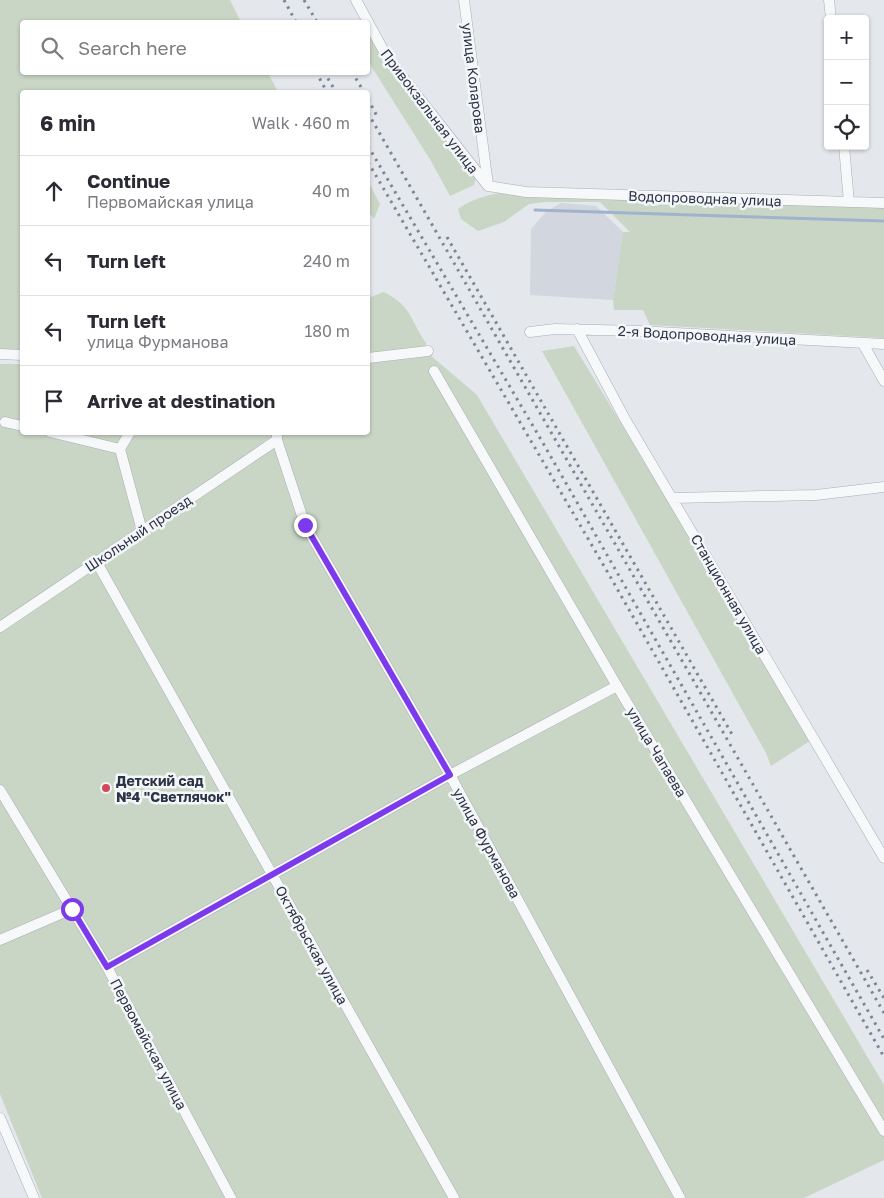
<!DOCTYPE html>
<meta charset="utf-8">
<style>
:root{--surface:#fff;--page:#f2f2f3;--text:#2b2b33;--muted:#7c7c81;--line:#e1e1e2}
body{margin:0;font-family:"Golos Text",sans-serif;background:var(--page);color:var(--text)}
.controls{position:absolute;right:15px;top:15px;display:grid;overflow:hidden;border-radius:5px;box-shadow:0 1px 4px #0004}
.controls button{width:45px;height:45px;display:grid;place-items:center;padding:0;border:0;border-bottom:1px solid var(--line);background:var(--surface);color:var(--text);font:25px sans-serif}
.stop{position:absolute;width:15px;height:15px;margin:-11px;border:4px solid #7c3aed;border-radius:50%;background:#fff}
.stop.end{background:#7c3aed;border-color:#fff;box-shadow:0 1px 5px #0008}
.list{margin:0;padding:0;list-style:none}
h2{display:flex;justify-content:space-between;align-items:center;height:65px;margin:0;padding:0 20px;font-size:21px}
h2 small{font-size:16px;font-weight:400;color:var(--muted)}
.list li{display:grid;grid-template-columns:32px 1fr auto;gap:15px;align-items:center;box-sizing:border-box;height:70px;padding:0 20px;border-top:1px solid var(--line)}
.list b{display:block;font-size:19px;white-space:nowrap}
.list p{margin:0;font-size:16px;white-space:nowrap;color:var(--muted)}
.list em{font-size:16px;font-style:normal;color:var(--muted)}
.icon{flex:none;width:28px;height:28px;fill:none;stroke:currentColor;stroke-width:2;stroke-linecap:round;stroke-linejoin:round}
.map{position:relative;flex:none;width:884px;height:1198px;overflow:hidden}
.search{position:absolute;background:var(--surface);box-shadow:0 1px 4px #0004;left:20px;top:20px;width:350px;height:55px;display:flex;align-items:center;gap:12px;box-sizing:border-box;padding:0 18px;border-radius:5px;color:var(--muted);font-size:19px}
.panel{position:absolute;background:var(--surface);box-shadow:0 1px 4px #0004;left:20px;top:90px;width:350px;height:345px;border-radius:5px}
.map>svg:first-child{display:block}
.built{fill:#d2d6de}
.green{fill:#c9d6c5}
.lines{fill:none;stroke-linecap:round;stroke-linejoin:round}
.stream{stroke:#9fb4cc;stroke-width:3}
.minor-casing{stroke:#a9aeb7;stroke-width:11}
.minor{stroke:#f7f8fa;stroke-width:10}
.rail{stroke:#7d8696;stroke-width:3;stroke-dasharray:2.5 5;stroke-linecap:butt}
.route{stroke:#7c3aed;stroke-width:6}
.poi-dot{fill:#d1495b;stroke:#f4f6f9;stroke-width:2}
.labels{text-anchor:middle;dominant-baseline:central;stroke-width:5;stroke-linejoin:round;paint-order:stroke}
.street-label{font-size:14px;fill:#2b3445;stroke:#f4f6f9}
.poi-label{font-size:14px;font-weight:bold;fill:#2b3445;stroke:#f4f6f9;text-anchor:start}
</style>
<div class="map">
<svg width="884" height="1198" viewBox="0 0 884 1198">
<rect width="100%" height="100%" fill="#e4e7ec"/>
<!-- built -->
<path class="built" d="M561 203 596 206 623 232 613 300 530 295 531 229 547 211Z"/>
<!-- green -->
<path class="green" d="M0 0H230L241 22H22V72L268 73 278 92H22V349H0Z
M368 32 383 60 398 81 476 177 474 185 450 196 431 161 368 61Z
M368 181 380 204 374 219 368 212Z
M503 193 644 201 657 206 667 201 884 207V338L650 325 643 310H614L613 300 623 232H630L600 202H544L529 204 504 222 478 231 461 219 458 209C471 200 487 194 503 193Z
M384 292C412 306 410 320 426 343L425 347 368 354V298Z
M574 346 813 739 771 766 766 753 542 351Z
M430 355 477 395 884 1085V1160L804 1198H42L0 1094V364H22V432H368V363Z"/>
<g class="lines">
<!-- stream -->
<path class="stream" d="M535 210 884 221"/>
<!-- minor casing -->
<g class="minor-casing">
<path id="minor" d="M356 0 387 57 488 186 526 192 884 203
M464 0 488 185
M829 0 831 19
M844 146 849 202
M577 329 625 419 884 858
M530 332 555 329 638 331 884 344
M863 344 884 381
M0 354 22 355
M368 358 428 351
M434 371 617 686 884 1131
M5 422 22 426
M50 432 120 449 142 531
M277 432V440L305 525 450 775 680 1198
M120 449 130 432
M672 498 816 495 884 487
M96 561 454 1198
M0 627 277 440
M0 790 107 967 231 1198
M0 940 72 909
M107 967 450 775 617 686
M0 1118 34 1198"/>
</g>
<!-- minor -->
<use href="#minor" class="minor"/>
<!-- rail -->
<path class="rail" d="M284 0 296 22
M304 0 317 22
M316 72 327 92
M324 72 336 92
M352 72 364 92
M368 99 378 118
M368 113 884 1013
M368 146 543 443 884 1039
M368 162 611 578 884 1057
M447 237 733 736
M867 970 884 998"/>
</g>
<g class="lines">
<!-- route -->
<path class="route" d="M72 909 107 967 450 775 305 525"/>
</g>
<!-- markers -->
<circle class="poi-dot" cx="106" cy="788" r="5"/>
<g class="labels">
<!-- street labels -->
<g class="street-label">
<text transform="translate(474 78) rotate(83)">улица Коларова</text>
<text transform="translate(430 111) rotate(53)">Привокзальная улица</text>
<text transform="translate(705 198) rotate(2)">Водопроводная улица</text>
<text transform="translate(707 335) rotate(3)">2-я Водопроводная улица</text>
<text transform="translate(138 533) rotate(-34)">Школьный проезд</text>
<text transform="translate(729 594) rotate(60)">Станционная улица</text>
<text transform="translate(657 752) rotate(59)">улица Чапаева</text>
<text transform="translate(487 843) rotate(61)">улица Фурманова</text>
<text transform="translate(312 945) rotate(61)">Октябрьская улица</text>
<text transform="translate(149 1044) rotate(62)">Первомайская улица</text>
</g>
<!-- poi labels -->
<g class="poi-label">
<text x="116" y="780">Детский сад<tspan x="116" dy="16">№4 "Светлячок"</tspan></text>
</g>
</g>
</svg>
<div class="controls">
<button>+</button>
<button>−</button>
<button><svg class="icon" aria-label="locate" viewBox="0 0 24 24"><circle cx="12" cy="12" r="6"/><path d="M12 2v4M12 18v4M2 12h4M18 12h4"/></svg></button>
</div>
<div class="stop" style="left:72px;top:909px"></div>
<div class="stop end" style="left:305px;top:525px"></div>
<div class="search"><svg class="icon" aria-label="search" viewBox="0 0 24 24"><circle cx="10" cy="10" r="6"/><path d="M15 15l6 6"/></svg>Search here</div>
<section class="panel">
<h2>6 min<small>Walk · 460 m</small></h2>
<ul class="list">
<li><svg class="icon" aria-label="ahead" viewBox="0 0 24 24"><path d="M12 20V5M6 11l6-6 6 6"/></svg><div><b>Continue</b><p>Первомайская улица</p></div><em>40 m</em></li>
<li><svg class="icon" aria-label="left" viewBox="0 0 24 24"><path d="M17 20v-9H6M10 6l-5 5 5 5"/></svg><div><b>Turn left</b></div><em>240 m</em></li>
<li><svg class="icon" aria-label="left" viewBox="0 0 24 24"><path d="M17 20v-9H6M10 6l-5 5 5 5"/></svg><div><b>Turn left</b><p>улица Фурманова</p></div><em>180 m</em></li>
<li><svg class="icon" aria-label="arrive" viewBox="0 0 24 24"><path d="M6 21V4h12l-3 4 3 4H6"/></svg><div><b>Arrive at destination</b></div></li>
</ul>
</section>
</div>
